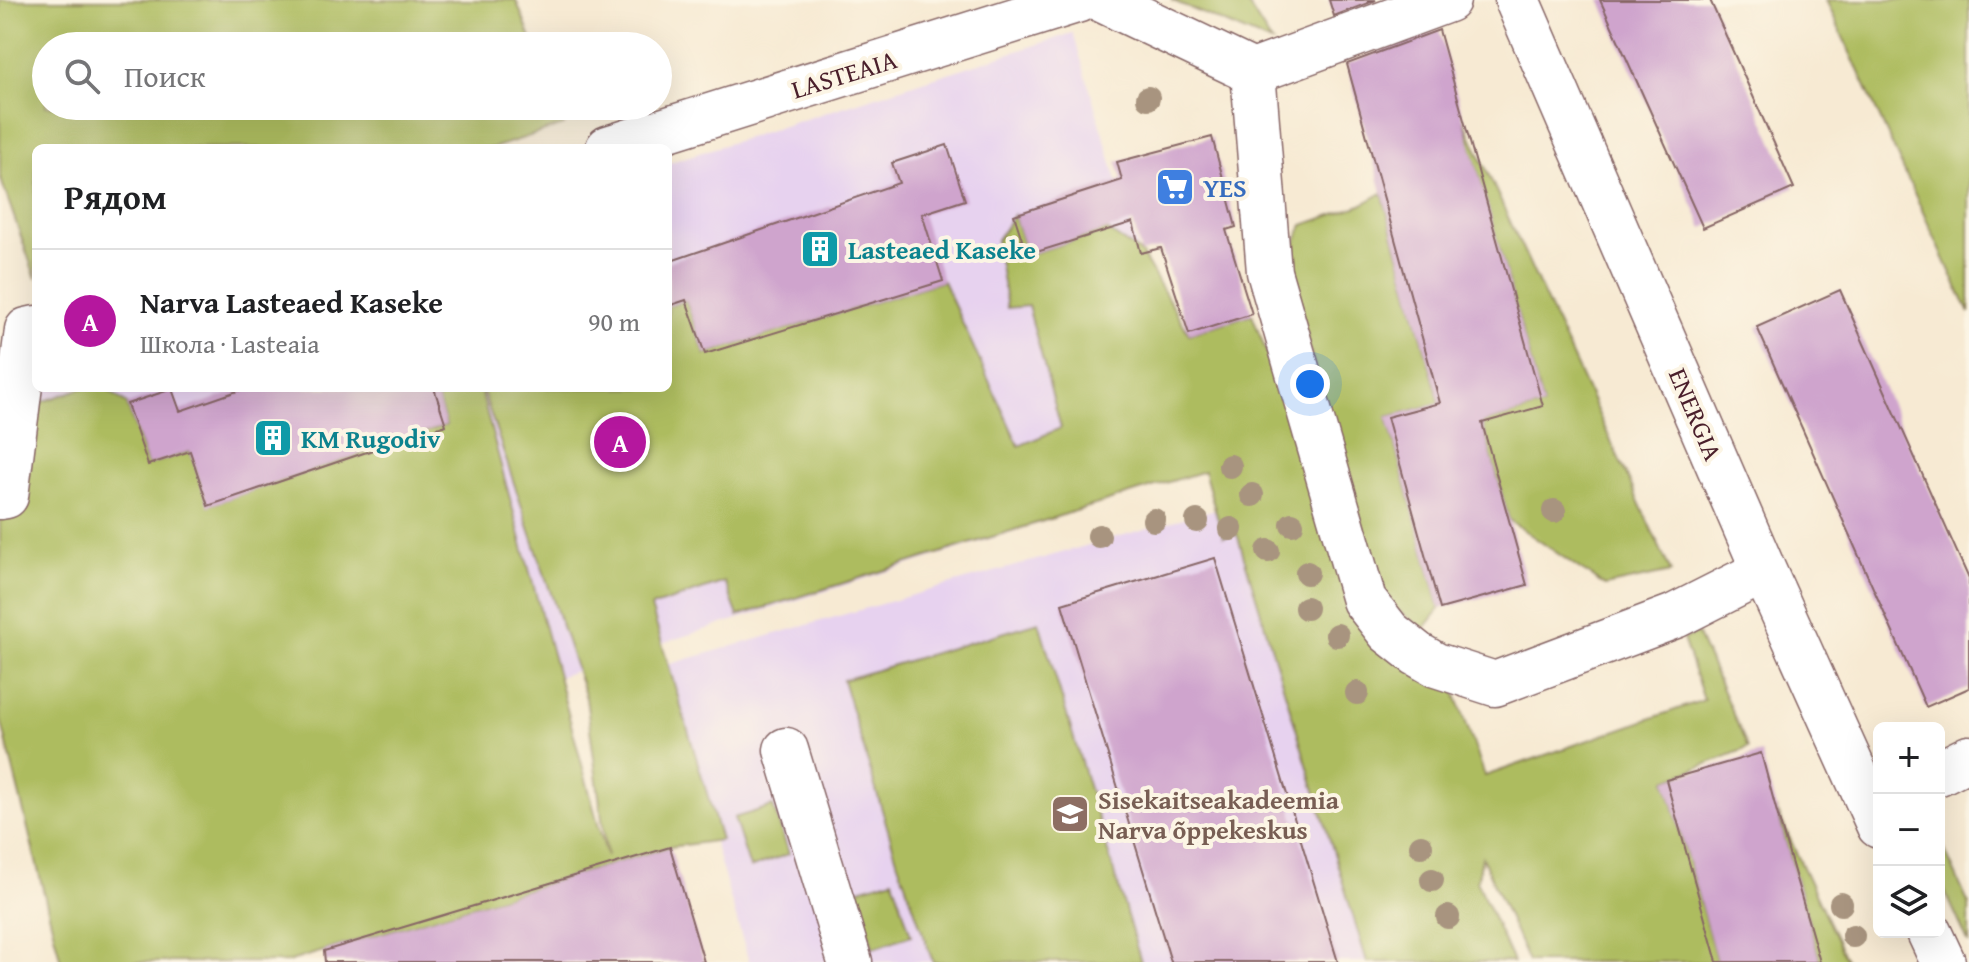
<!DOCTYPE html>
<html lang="ru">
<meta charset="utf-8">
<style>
:root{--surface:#fff;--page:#f6f6f6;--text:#202124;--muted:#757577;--line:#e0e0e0;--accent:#b5179e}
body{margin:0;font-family:"Gentium Book Plus",serif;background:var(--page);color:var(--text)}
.controls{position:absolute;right:24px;bottom:24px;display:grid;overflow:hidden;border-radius:12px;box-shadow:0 8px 32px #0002}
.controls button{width:72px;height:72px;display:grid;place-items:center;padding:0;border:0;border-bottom:2px solid var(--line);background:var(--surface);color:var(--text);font:40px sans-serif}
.you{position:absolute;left:1310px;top:384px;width:28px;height:28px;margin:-20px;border:6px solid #fff;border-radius:50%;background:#1a73e8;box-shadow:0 0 0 12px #1a73e833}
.badge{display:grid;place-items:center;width:52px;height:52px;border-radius:50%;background:var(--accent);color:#fff;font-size:26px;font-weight:700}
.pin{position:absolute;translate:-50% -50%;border:4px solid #fff;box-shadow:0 2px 8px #0006}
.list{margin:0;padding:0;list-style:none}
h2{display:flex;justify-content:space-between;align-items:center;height:104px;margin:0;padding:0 32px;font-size:34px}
h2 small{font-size:26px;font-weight:400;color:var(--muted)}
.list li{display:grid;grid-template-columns:52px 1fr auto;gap:24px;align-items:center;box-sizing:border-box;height:144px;padding:0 32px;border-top:2px solid var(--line)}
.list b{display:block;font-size:30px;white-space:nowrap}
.list p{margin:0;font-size:26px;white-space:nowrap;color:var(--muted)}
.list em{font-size:26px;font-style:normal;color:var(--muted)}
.icon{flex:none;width:44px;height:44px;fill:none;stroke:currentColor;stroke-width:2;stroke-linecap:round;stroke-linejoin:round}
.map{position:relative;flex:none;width:1969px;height:962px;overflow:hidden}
.search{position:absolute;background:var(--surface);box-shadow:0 8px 32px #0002;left:32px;top:32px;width:640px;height:88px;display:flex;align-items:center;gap:20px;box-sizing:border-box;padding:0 28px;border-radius:44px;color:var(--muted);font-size:30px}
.panel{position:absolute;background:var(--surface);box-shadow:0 8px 32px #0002;left:32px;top:144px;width:640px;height:248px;border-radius:12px}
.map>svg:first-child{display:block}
.built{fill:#e7d2ef}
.green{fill:#adbc5f;stroke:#7c6e45;stroke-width:2}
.building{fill:#cfa4cd}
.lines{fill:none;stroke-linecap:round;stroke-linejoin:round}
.minor-casing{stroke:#876666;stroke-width:47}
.minor{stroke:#fff;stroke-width:44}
.tree{fill:#a8947f}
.labels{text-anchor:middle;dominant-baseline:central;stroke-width:8;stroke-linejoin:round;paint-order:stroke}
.street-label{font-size:26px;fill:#4a1f2b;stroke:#fcf5e5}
.shop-label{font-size:26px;font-weight:bold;fill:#366cbe;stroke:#fcf5e5;text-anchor:start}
.culture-label{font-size:26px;font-weight:bold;fill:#0d838f;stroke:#fcf5e5;text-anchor:start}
.education-label{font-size:26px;font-weight:bold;fill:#785e54;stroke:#fcf5e5;text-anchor:start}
</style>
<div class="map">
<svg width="1969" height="962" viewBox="0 0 1969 962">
<rect width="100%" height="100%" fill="#fcf5e5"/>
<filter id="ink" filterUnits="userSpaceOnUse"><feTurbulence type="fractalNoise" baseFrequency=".0125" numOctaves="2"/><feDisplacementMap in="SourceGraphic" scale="16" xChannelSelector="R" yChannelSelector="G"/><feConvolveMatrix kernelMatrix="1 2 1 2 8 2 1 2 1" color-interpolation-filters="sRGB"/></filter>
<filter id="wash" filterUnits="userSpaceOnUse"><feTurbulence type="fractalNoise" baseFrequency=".006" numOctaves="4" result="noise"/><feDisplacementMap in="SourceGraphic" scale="32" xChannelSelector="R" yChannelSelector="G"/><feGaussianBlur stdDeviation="1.8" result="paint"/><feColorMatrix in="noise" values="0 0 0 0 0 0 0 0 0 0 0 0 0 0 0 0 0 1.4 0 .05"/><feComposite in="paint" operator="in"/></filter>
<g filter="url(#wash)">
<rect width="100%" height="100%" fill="#f7ead3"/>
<!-- built -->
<path class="built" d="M1073 33 1204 471 644 649 135 814 36 413 40 388H668V163Z
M1300 485 1495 962H749L663 666Z"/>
<!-- green -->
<path class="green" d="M0 0H516L534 46H46V106H556L564 125 493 148H36V279L0 177Z
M1171 0H1245L1272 43Z
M1826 0H1969V313Z
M1463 119 1671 572 1605 586 1509 520 1482 423 1543 406Z
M1382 193 1440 403 1387 417 1440 609 1424 629 1386 602 1312 359 1289 257 1303 225 1361 205Z
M1014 215 1027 255 1107 230 1141 253 1189 334 1252 314 1303 450 1350 606 1449 675 1485 776 1704 700 1683 639 1697 633 1748 748 1666 780 1717 962H1528L1482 857 1477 882 1513 962H1367L1237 534 1223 537 1204 471 738 616 725 582 651 607 721 840 670 847 287 962H61L0 716V517L30 406 82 388H105L127 404 148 465 190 451 209 505 446 425 434 388H480L607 857 586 698 482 388H668V306L686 300 705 354 943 281 1019 446 1061 428 1028 306 1007 308 996 241Z
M1039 622 1141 962H933L898 863 843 680Z
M773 806 789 854 750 868 734 818Z
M1776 809 1847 962H1820Z
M1939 837 1969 905V944L1939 878Z
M893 879 911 935 873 948 856 890Z"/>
<g id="blocks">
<!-- building -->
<path class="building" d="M1329 0H1376L1334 16Z
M1600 0H1710L1794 188 1703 228Z
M1439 30 1543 406 1482 423 1527 585 1440 609 1387 417 1440 403 1347 64Z
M1212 137 1236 227 1226 230 1252 314 1189 334 1161 248 1141 253 1133 222 1027 255 1014 215 1122 180 1117 162Z
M947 145 965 200 922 214 943 281 705 354 686 300 668 306V262L899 183 892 163Z
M1840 290 1969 579V688L1926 707 1757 327Z
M246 388H434L446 425 208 506 190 451 148 465 127 404 172 389 180 411Z
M1215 558 1338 962H1171L1062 604Z
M1761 753 1776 809 1820 962H1717L1666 780Z
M670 847 704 962H325L324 951Z"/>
</g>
</g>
<g filter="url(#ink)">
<use href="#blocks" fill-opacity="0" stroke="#876666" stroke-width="2"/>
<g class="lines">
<!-- minor casing -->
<g class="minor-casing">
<path id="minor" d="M1102 0 1253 72 1448 0
M1517 0 1764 571 1879 826
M1253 72 1269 272 1364 600 1389 632 1417 654 1436 665 1495 684 1675 616 1764 571
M608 148 1079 0
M0 497 6 496 27 330 36 328
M786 750 850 962
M1939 773 1969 758
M1929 932 1943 962"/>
</g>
<!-- minor -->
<use href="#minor" class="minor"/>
</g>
<!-- trees -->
<g class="tree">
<circle cx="1148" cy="98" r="12"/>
<circle cx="1230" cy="466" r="12"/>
<circle cx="1252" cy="495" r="12"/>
<circle cx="1554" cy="511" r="12"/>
<circle cx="1154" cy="520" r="12"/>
<circle cx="1197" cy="521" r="12"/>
<circle cx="1292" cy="524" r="12"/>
<circle cx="1231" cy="529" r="12"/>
<circle cx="1099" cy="536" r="12"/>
<circle cx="1268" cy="551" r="12"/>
<circle cx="1307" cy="573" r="12"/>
<circle cx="1306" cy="608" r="12"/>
<circle cx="1337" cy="635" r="12"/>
<circle cx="1357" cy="693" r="12"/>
<circle cx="1421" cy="846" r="12"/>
<circle cx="1432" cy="880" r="12"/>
<circle cx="1841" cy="904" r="12"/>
<circle cx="1448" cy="917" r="12"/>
<circle cx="1853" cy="936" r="12"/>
</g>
</g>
<!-- icons -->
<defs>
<g id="supermarket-square" transform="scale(2)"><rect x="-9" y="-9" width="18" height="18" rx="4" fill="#3f7fe0" stroke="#fcf5e5"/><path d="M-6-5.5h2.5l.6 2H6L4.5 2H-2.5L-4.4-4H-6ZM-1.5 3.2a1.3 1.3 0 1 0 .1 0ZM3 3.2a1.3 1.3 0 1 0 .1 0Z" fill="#fff"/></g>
<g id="building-square" transform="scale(2)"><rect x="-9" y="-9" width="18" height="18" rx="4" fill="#0f9aa8" stroke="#fcf5e5"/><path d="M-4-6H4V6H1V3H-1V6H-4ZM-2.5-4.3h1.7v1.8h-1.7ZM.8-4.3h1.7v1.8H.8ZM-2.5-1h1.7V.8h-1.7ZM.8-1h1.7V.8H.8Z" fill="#fff"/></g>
<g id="university-square" transform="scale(2)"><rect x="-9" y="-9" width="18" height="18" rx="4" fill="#8d6e63" stroke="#fcf5e5"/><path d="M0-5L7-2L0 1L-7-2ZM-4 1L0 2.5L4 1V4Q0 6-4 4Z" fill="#fff"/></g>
</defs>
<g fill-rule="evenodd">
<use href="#supermarket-square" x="1175" y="187"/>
<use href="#building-square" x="820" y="249"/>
<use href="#building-square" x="273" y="438"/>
<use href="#university-square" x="1070" y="814"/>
</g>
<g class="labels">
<!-- street labels -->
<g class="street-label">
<text transform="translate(844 74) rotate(-17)">LASTEAIA</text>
<text transform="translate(1696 414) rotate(67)">ENERGIA</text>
</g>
<!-- shop labels -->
<g class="shop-label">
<text x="1203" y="187">YES</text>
</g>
<!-- culture labels -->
<g class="culture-label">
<text x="848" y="249">Lasteaed Kaseke</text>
<text x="301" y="438">KM Rugodiv</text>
</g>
<!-- education labels -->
<g class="education-label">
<text x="1098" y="799">Sisekaitseakadeemia<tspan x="1098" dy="30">Narva õppekeskus</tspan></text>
</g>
</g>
</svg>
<div class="controls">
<button>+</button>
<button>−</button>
<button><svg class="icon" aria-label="layers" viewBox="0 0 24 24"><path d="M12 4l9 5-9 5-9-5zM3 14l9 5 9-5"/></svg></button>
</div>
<div class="you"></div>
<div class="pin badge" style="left:620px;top:442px">A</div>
<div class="search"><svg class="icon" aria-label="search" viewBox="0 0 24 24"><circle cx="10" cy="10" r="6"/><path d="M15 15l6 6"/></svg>Поиск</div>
<section class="panel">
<h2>Рядом<small></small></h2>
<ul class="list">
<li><span class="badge">A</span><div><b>Narva Lasteaed Kaseke</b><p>Школа · Lasteaia</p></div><em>90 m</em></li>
</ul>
</section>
</div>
